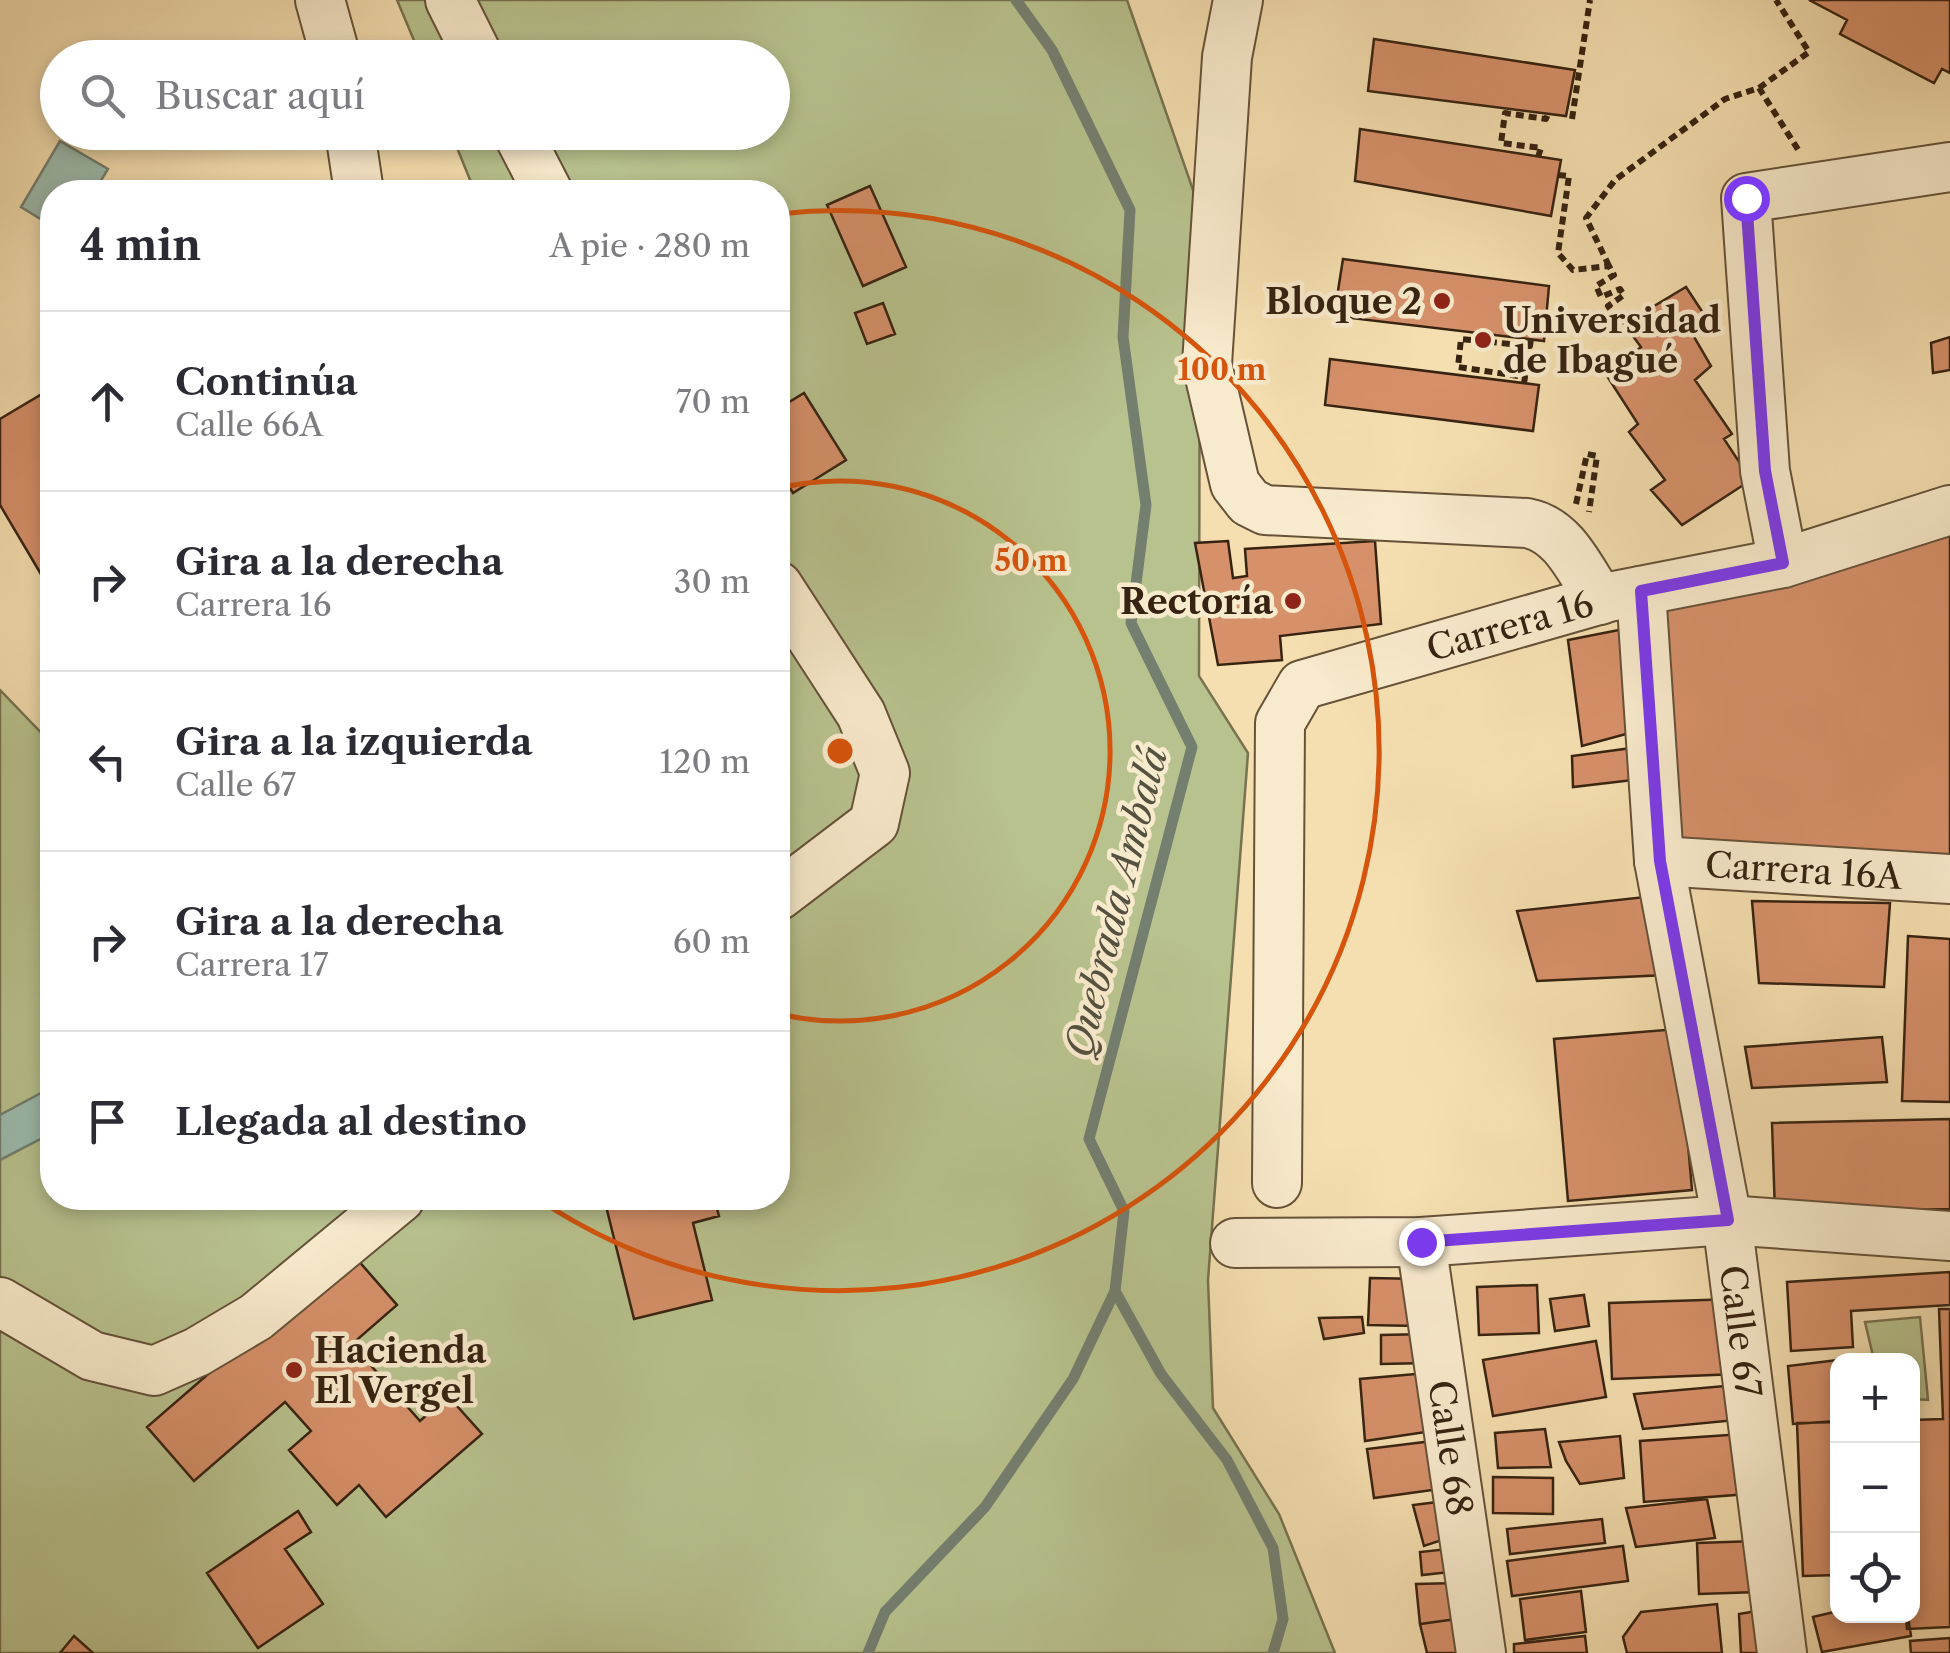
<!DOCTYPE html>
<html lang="es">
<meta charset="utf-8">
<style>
:root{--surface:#fff;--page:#f7f7f7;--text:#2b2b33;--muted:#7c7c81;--line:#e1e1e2}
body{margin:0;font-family:"Libre Caslon Text",serif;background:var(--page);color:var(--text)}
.controls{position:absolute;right:30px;bottom:30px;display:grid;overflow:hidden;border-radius:20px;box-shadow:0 5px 15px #0003}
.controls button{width:90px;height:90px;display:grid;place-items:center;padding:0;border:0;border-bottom:2px solid var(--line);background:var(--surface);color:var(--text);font:50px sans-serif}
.stop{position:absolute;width:30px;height:30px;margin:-22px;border:8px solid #7c3aed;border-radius:50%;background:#fff}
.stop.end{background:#7c3aed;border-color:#fff;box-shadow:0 2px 10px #0008}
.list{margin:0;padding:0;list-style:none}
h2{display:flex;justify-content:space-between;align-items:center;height:130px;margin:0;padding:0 40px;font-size:42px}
h2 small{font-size:32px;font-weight:400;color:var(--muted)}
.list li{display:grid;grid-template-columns:65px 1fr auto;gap:30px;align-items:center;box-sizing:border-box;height:180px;padding:0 40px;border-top:2px solid var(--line)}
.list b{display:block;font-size:38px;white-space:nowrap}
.list p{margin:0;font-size:32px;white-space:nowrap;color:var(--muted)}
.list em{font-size:32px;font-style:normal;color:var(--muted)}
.icon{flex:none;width:55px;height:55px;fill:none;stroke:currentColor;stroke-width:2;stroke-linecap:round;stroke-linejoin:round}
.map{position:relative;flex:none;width:1950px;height:1653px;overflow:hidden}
.search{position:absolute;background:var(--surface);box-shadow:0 5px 15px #0003;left:40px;top:40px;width:750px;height:110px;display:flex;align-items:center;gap:25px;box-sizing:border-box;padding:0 35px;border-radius:55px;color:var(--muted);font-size:38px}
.panel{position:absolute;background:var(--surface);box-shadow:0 5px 15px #0003;left:40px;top:180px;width:750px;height:1030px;border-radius:40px}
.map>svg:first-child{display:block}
.green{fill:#b8c28e;stroke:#787250;stroke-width:2.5}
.water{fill:#9cbcaf;stroke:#747f70;stroke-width:2.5}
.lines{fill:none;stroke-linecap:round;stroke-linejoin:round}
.stream{stroke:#747f70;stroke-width:11}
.building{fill:#d6906a;stroke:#372311;stroke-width:2.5}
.minor-casing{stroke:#665239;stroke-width:52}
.path{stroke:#372311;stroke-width:6;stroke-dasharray:8 5;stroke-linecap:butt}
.minor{stroke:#f8eacc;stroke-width:48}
.route{stroke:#7c3aed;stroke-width:12}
.ring{fill:none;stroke:#d6540c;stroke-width:5}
.poi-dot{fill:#8f2418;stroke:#f8eacc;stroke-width:4}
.labels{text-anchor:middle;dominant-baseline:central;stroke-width:9;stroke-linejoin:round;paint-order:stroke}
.poi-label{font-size:35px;font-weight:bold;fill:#372311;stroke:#f8eacc;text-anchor:end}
.street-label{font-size:35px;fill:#372311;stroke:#f8eacc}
.water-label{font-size:38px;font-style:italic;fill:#555140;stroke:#f8eacc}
.centre{fill:#d6540c;stroke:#f8eacc;stroke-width:5}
.ring-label{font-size:30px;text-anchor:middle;font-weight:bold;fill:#d6540c;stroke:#f8eacc;stroke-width:9;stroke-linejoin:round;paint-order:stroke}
</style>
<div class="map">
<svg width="1950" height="1653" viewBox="0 0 1950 1653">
<rect width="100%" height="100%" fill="#f5dfb0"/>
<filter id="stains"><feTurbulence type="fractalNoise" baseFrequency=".002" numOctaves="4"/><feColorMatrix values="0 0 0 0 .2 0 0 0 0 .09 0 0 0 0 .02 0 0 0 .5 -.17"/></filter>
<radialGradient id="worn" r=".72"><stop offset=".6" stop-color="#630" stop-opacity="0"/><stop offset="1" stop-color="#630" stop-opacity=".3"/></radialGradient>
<!-- green -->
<path class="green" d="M397 0H1127L1200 210 1199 676 1248 753 1208 1280 1213 1408 1279 1514 1335 1653H0V690L52 744V1198H778V192H475L451 133 772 132V58L421 57Z
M1920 1317 1928 1400 1913 1399 1912 1360H1874L1865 1322Z"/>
<!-- water -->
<path class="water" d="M60 141 108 169 94 192H52V226L21 207Z
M43 1092 52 1110V1133L0 1160V1115Z"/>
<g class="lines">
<!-- stream -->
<path class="stream" d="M1115 1291 1161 1374 1227 1460 1273 1548 1283 1619 1273 1653
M868 1653 885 1612 985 1507 1073 1379 1115 1291 1124 1211 1089 1139 1192 747 1131 623 1146 505 1123 337 1130 210 1052 50 1016 0"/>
</g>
<!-- building -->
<path class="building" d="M1809 0H1950V73L1942 69 1934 83 1840 34 1847 20Z
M1374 39 1575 70 1566 116 1368 91Z
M1360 129 1561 160 1551 216 1355 181Z
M870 186 906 267 863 286 827 205Z
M1343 259 1549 286 1544 341 1334 316Z
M1686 287 1707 319 1690 330 1711 366 1695 380 1732 434 1724 439 1751 480 1682 525 1651 490 1665 480 1629 432 1638 424 1607 376 1641 347 1624 324Z
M883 303 895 334 867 344 855 313Z
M1950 337V370L1933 373 1931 343Z
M1330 359 1539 385 1533 431 1325 405Z
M52 388V577L45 581 0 505V419Z
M804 393 846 460 793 493 778 468V409Z
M1950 536V858L1681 848 1652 610Z
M1228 541 1233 578 1247 576 1245 549 1375 541 1381 624 1280 636 1282 660 1218 665 1195 543Z
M1629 628 1637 731 1582 746 1568 640Z
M1639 747 1642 779 1573 787 1572 756Z
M1654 896 1666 975 1537 981 1517 911Z
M1752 901 1890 903 1884 987 1759 983Z
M1908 936 1950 939V1102L1902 1101Z
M1678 1029 1692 1190 1568 1201 1554 1039Z
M1882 1037 1887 1082 1752 1088 1745 1047Z
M1950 1119V1209L1775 1213 1772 1123Z
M604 1198H714L719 1216 693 1223 712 1300 634 1319Z
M350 1251 397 1305 352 1344 420 1421 448 1396 482 1434 386 1517 359 1485 337 1505 289 1450 311 1431 285 1402 194 1481 147 1427Z
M1950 1272V1305L1851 1311 1853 1347 1791 1351 1787 1282Z
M1370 1278 1422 1279 1418 1326 1368 1325Z
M1537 1285 1539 1333 1479 1335 1477 1287Z
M1584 1295 1589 1326 1555 1331 1550 1299Z
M1735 1299 1738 1374 1612 1379 1609 1303Z
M1939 1309H1950V1627L1907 1629 1906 1616H1912V1420L1943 1419Z
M1362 1317 1364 1333 1324 1339 1319 1318Z
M1428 1334V1363L1381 1364V1335Z
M1596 1341 1606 1397 1493 1416 1483 1360Z
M1863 1357V1360H1838V1421L1793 1424 1788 1366Z
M1438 1372 1446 1429 1365 1441 1360 1379Z
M1736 1385 1747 1419 1643 1429 1634 1394Z
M1838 1422V1575L1803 1576 1797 1423Z
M1545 1429 1551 1467 1498 1468 1495 1433Z
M1743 1434 1748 1494 1644 1502 1640 1441Z
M1620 1436 1624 1478 1580 1484 1566 1461 1559 1442Z
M1441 1440 1447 1488 1374 1498 1367 1449Z
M1493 1477 1553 1478V1514L1493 1513Z
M1707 1499 1715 1538 1636 1547 1626 1508Z
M1446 1501 1454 1536 1424 1546 1413 1505Z
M298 1511 311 1532 285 1549 323 1604 258 1648 207 1573Z
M1602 1519 1605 1543 1510 1554 1507 1529Z
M1756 1541 1758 1592 1699 1594 1697 1543Z
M1623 1546 1628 1581 1512 1596 1507 1561Z
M1457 1548 1460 1571 1422 1575 1420 1552Z
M1458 1583 1464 1618 1420 1624 1416 1584Z
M1581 1591 1586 1632 1525 1640 1520 1599Z
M1717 1604 1722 1653H1627L1623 1637 1641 1612Z
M1768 1609 1771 1653H1741L1739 1614Z
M1838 1611V1616H1908L1911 1636 1822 1652 1813 1617Z
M1464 1618 1474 1653H1427L1420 1624Z
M74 1636 93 1653H60Z
M1585 1636 1587 1653H1514V1644Z
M1950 1638V1653H1911L1910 1641Z"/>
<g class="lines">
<!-- minor casing -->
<g class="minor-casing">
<g id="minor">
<path d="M320 0 336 58"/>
<path d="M450 0 479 58"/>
<path d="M1238 0 1227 57 1207 364 1235 484 1249 502 1265 510 1527 523C1564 530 1580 570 1600 600"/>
<path d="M350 132 359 192"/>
<path d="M517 132 548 192"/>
<path d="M1783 563 1765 471 1746 198 1950 167"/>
<path d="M778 586 861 714 885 773 874 823 778 896"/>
<path id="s1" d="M1641 591 1659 861 1727 1220 1782 1653"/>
<path id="s2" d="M1659 861 1950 879"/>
<path id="s3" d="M1277 1183 1280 723 1302 685 1609 597 1783 563 1950 510"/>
<path id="s4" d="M1421 1242 1481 1653"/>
<path d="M1235 1243 1421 1242 1727 1220 1950 1236"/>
<path d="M0 1302 92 1356 154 1371 197 1352 256 1317 400 1198"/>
</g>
</g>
<!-- path -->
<path class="path" d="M1759 88 1809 52 1776 0
M1572 119 1590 0
M1538 157 1541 148 1501 143 1505 113 1546 119 1548 114
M1558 175 1569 176 1558 253 1573 270 1609 266 1614 275 1596 286 1601 297 1620 289 1624 295 1608 306 1616 317
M1609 266 1586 218 1615 180 1725 99 1759 88 1799 151
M1524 383 1525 377 1458 367 1461 339 1530 346 1531 339
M1576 504 1587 454 1597 456 1589 512"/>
<!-- minor -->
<use href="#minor" class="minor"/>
</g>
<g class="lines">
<!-- route -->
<path class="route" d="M1421 1242 1728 1220 1660 861 1641 591 1783 563 1765 471 1746 198"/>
</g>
<!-- distance rings -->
<g class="ring">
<path d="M779 488A270 270 0 1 1 779 1014"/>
<path d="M779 214A540 540 0 1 1 538 1199"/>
</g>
<!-- markers -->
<g class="poi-dot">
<circle cx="1442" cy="301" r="10"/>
<circle cx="1483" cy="340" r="10"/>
<circle cx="1293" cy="601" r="10"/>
<circle cx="294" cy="1370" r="10"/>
</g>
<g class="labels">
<!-- poi labels -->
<g class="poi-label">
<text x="1422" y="301">Bloque 2</text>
<text x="1503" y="320" text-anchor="start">Universidad<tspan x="1503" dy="40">de Ibagué</tspan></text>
<text x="1273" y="601">Rectoría</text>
<text x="314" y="1350" text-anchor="start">Hacienda<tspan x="314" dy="40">El Vergel</tspan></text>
</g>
<!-- street labels -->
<g class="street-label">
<text stroke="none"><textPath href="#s3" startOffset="720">Carrera 16</textPath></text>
<text stroke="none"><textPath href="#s2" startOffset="145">Carrera 16A</textPath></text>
<text stroke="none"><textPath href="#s1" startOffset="748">Calle 67</textPath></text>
<text stroke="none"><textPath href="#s4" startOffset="208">Calle 68</textPath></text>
</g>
<!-- water labels -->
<g class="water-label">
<text transform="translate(1116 902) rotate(-76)">Quebrada Ambalá</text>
</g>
</g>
<circle cx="840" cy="751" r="15" class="centre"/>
<g class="ring-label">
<text x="1222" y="380">100 m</text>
<text x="1031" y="571">50 m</text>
</g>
<rect width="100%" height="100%" filter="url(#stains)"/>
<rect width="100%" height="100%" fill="url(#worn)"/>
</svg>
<div class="controls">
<button>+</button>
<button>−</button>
<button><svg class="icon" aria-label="locate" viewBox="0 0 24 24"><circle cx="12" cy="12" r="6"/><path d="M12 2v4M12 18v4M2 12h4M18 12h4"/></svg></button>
</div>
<div class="stop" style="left:1746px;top:198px"></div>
<div class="stop end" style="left:1421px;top:1242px"></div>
<div class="search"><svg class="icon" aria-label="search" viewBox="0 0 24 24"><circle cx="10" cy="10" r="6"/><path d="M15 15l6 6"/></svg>Buscar aquí</div>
<section class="panel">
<h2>4 min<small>A pie · 280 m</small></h2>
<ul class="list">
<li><svg class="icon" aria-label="ahead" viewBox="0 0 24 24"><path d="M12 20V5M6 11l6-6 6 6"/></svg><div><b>Continúa</b><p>Calle 66A</p></div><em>70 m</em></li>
<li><svg class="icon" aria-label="right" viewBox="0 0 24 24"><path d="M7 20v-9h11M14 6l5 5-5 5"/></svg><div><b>Gira a la derecha</b><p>Carrera 16</p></div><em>30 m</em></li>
<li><svg class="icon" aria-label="left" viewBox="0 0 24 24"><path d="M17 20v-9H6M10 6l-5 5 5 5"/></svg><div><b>Gira a la izquierda</b><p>Calle 67</p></div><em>120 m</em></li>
<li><svg class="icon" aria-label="right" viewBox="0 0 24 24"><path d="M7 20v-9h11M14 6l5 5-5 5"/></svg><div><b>Gira a la derecha</b><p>Carrera 17</p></div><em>60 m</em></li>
<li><svg class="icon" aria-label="arrive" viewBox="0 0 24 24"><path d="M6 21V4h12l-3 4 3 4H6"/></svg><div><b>Llegada al destino</b></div></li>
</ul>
</section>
</div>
